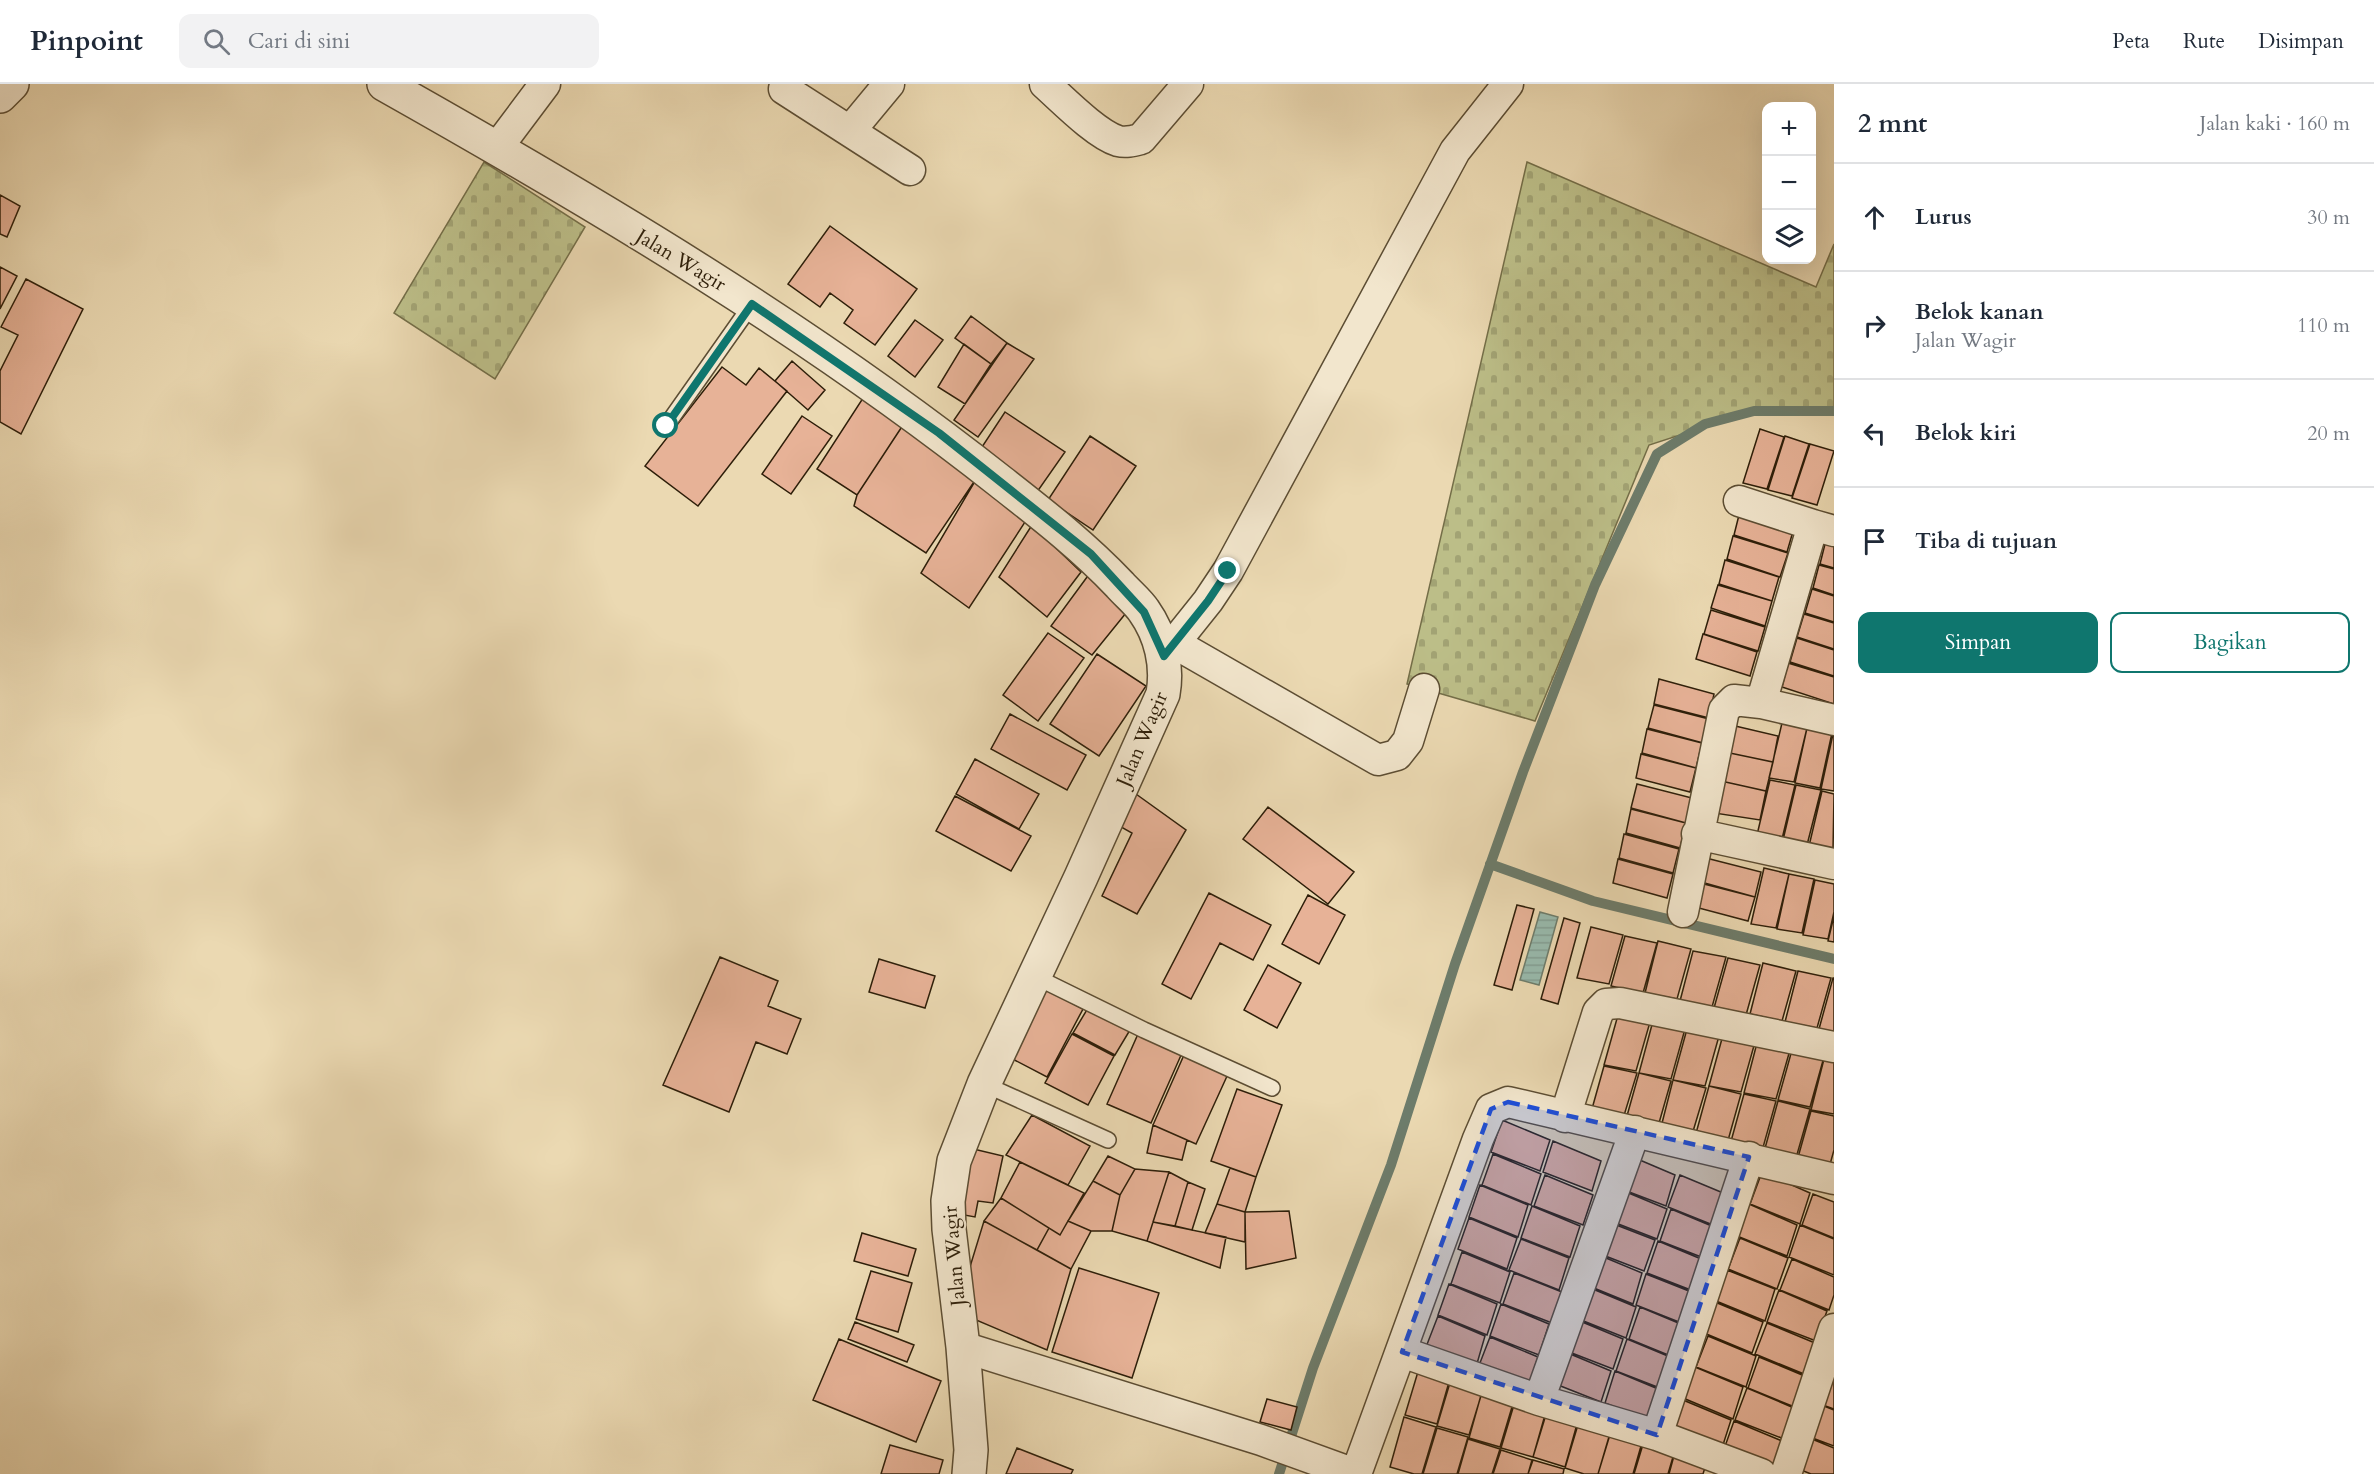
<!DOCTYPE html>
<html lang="id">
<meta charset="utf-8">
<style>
:root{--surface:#fff;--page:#f2f2f3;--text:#1f2937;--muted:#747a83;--line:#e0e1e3;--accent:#0f766e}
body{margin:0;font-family:Cardo,serif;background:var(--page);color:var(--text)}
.controls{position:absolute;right:18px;top:18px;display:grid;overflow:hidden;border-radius:12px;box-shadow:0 6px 24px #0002}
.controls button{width:54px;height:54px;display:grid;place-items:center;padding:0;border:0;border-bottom:2px solid var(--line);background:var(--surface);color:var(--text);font:30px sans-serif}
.stop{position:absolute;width:18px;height:18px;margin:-14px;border:4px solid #0f766e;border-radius:50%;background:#fff}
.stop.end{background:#0f766e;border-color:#fff;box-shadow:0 2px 6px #0008}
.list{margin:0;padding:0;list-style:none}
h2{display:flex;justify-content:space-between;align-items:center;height:78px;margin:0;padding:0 24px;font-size:26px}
h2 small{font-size:20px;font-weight:400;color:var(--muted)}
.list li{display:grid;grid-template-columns:39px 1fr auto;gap:18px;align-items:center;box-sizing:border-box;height:108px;padding:0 24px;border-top:2px solid var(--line)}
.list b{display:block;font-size:22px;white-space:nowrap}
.list p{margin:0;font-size:20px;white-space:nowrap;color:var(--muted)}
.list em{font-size:20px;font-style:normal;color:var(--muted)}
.actions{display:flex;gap:12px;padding:18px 24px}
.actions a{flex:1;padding:14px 0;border:2px solid var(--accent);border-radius:12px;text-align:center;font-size:21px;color:var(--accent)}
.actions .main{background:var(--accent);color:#fff}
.icon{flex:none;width:33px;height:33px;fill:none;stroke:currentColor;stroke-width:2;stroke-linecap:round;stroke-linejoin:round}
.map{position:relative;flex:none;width:1834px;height:1390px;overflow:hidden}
header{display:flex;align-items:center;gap:36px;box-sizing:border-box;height:84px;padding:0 30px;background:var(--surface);border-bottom:2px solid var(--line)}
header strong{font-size:28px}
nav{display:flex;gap:33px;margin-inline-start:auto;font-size:21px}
.search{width:420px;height:54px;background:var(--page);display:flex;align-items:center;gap:15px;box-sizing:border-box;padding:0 21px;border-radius:12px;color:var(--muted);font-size:22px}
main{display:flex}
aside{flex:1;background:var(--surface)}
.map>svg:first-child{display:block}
.cemetery{fill:url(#cemetery-stones);stroke:#746e48;stroke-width:1.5}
.water{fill:url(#water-rules);stroke:#6d7c6b;stroke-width:1.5}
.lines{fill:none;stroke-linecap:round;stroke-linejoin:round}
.stream{stroke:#6d7c6b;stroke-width:10}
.building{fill:#e7b297;stroke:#2d1e09;stroke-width:1.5}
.service-casing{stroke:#5c4d33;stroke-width:18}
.minor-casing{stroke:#5c4d33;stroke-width:33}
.tertiary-casing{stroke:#5c4d33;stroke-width:36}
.service{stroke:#f2e6cd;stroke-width:15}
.minor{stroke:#f2e6cd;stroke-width:30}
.tertiary{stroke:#f2e6cd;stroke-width:33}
.route{stroke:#0f766e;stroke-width:8}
.marked{fill:#1d4ed8;fill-opacity:0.2;stroke:#1d4ed8;stroke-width:4.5;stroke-dasharray:12 8;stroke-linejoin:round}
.labels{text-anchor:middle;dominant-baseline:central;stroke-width:4.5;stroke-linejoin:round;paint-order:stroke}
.street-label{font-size:20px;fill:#2d1e09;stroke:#f2e6cd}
</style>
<header>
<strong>Pinpoint</strong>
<div class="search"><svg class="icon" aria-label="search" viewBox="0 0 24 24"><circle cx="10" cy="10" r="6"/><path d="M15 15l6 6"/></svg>Cari di sini</div>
<nav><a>Peta</a><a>Rute</a><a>Disimpan</a></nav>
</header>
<main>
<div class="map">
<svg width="1834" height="1390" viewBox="0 0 1834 1390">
<defs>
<pattern id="cemetery-stones" width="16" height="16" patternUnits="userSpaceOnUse" patternTransform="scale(1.5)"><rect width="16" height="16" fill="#bcbe88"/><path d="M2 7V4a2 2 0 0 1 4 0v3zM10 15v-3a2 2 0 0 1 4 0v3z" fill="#a2a374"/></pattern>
<pattern id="water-rules" width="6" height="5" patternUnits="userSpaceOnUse" patternTransform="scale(1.5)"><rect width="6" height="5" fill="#98baad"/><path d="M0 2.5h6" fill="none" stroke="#839f94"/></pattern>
</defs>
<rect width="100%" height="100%" fill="#ebd9b2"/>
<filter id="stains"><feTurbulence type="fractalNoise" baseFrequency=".00333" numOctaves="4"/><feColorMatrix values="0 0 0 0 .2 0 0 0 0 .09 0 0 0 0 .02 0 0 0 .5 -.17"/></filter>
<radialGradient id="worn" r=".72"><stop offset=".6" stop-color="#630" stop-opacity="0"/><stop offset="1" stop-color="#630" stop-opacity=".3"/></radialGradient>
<!-- cemetery -->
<path class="cemetery" d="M484 78 585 143 495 295 394 229Z
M1527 78 1816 203 1834 160V323L1754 327 1649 361 1535 637 1407 600Z"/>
<!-- water -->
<path class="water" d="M1540 828 1558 833 1539 901 1520 896Z"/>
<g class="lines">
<!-- stream -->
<path class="stream" d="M1490 780 1593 817 1834 875
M1279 1390 1313 1284 1391 1081 1455 880 1523 688 1595 501 1657 370 1705 340 1754 327H1834"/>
</g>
<!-- building -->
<path class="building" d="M0 111 20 122 7 153 0 150Z
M830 142 917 205 875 261 844 239 853 226 830 209 820 223 788 200Z
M0 183 17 192 0 225Z
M26 195 83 225 21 350 0 338V287L18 251 1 243Z
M971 232 1007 259 991 280 955 254Z
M915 236 943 256 915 293 888 272Z
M1007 259 1034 275 978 353 954 336Z
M964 260 991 280 965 320 938 303Z
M792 277 825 306 808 326 775 297Z
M722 283 746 301 759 284 787 307 698 422 645 382Z
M865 311 905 338 857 411 817 385Z
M1005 328 1065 368 1037 408 978 369Z
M802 332 832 352 791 410 762 390Z
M905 338 978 392 926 469 854 422 857 411Z
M1760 345 1784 353 1767 405 1743 399Z
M1090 352 1136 382 1093 446 1048 416Z
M1785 352 1809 360 1792 412 1768 406Z
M1810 360 1834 367 1817 421 1792 414Z
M978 392 1027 435 969 524 921 489Z
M1740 427 1794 444 1787 468 1734 451Z
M1032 441 1081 488 1047 533 999 493Z
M1733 452 1788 469 1780 493 1727 475Z
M1826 456 1834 458V484L1820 480Z
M1725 476 1779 493 1772 517 1719 500Z
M1819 481 1834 485V511L1813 504Z
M1090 489 1126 529 1092 571 1051 542Z
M1718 501 1772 517 1765 542 1711 524Z
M1812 505 1834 512V538L1805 529Z
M1711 526 1765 543 1758 567 1704 550Z
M1804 530 1834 539V565L1797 553Z
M1048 549 1084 574 1038 637 1003 611Z
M1703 550 1757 568 1750 592 1696 575Z
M1797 554 1834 566V592L1790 578Z
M1097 570 1146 602 1099 672 1050 640Z
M1788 579 1834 593V620L1782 603Z
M1659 595 1714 610 1709 634 1654 620Z
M1654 621 1709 635 1703 659 1648 644Z
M1010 630 1086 671 1067 706 991 665Z
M1782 639 1807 644 1794 698 1769 694Z
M1731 641 1778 652 1773 678 1725 668Z
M1807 644 1832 649 1820 704 1795 699Z
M1647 645 1702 659 1696 684 1642 669Z
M1833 650H1834V707L1821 705Z
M1725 668 1773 678 1766 707 1721 697Z
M1641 670 1696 684 1690 708 1636 694Z
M975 675 1039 710 1019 745 956 710Z
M1770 696 1795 701 1782 755 1757 751Z
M1721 697 1766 707 1760 736 1714 729Z
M1637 700 1692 714 1686 739 1631 724Z
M1796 701 1821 706 1807 761 1783 756Z
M1129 705 1186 746 1137 830 1102 812 1132 749 1114 739Z
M1822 707 1834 710 1833 767 1809 762Z
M955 712 1031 752 1011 787 936 747Z
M1268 723 1354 788 1328 820 1243 755Z
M1631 725 1686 739 1680 764 1626 749Z
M1624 750 1679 765 1673 789 1619 774Z
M1706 774 1761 788 1755 813 1701 798Z
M1618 775 1673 790 1667 814 1613 799Z
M1764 784 1789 790 1776 844 1751 840Z
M1789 790 1814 795 1802 849 1777 845Z
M1815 796 1834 800V828L1828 855 1803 851Z
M1700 799 1755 813 1748 837 1695 823Z
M1209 809 1271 841 1253 876 1220 859 1191 915 1162 900Z
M1308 811 1345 831 1319 880 1282 860Z
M1517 821 1534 825 1512 906 1494 901Z
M1834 832V858L1828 857Z
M1564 834 1580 839 1558 920 1541 915Z
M1591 843 1623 851 1609 900 1577 894Z
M1625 852 1657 859 1643 909 1611 902Z
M1658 857 1691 865 1677 915 1645 909Z
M1693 867 1726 873 1712 923 1680 917Z
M720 873 778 897 768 922 801 935 787 970 756 958 729 1028 663 1001Z
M1728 874 1760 881 1746 931 1714 924Z
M879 875 935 892 925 924 869 908Z
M1763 879 1796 887 1782 937 1750 930Z
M1268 881 1301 899 1277 944 1244 926Z
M1798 887 1831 894 1817 944 1785 938Z
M1833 894H1834V948L1819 945Z
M1041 903 1083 925 1047 993 1005 971Z
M1088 924 1130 946 1115 971 1073 949Z
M1618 931 1650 938 1636 987 1604 981Z
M1653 937 1685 945 1671 995 1639 989Z
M1687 945 1719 952 1705 1002 1673 996Z
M1072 950 1114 972 1088 1021 1045 999Z
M1138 950 1182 969 1151 1039 1107 1020Z
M1723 951 1755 958 1741 1008 1709 1002Z
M1757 959 1790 966 1776 1015 1744 1009Z
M1792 966 1824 973 1810 1023 1778 1016Z
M1184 971 1228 990 1196 1060 1153 1041Z
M1824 975 1834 977V1030L1811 1026Z
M1604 982 1637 989 1622 1038 1590 1032Z
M1639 989 1671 997 1657 1046 1625 1039Z
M1673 996 1706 1004 1691 1054 1660 1047Z
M1709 1002 1741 1010 1727 1060 1695 1053Z
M1237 1005 1282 1021 1256 1093 1211 1077Z
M1744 1010 1776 1017 1762 1067 1730 1061Z
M1778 1017 1810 1025 1796 1074 1764 1068Z
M1811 1027 1834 1032V1066L1829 1084 1797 1077Z
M1032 1031 1090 1062 1068 1101 1006 1071Z
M1502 1036 1550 1056 1540 1087 1491 1068Z
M1153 1041 1187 1056 1182 1076 1147 1069Z
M1553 1057 1601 1077 1592 1107 1543 1088Z
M965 1063 1003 1072 993 1119 978 1117 975 1133 953 1129Z
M1493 1070 1541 1090 1531 1121 1482 1101Z
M1628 1071 1675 1091 1666 1122 1616 1103Z
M1108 1072 1135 1085 1120 1111 1093 1097Z
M1020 1078 1084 1109 1060 1151 1001 1114Z
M1230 1084 1256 1093 1245 1128 1217 1120Z
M1135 1085 1169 1088 1147 1157 1112 1147 1120 1111Z
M1169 1088 1188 1098 1175 1142 1153 1138Z
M1762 1088 1810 1109 1800 1140 1750 1120Z
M1545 1091 1593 1111 1583 1141 1534 1122Z
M1680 1091 1728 1111 1718 1143 1668 1123Z
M1093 1097 1120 1111 1112 1147H1091L1068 1137Z
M1188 1098 1205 1105 1192 1146 1175 1142Z
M1480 1101 1528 1121 1518 1153 1469 1133Z
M1619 1105 1667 1125 1657 1155 1608 1136Z
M1813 1110 1834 1118V1154L1802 1141Z
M1001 1114 1049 1144 1037 1166 984 1137Z
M1217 1120 1245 1128V1158L1205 1149Z
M1749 1120 1797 1141 1787 1172 1737 1152Z
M1532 1122 1580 1142 1570 1173 1521 1154Z
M1671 1125 1719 1145 1709 1176 1660 1157Z
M1289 1127 1296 1174 1246 1185 1245 1128Z
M1469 1134 1517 1154 1507 1185 1458 1165Z
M984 1137 1071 1185 1047 1266 969 1233 962 1209Z
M1068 1137 1091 1147 1071 1185 1037 1166 1049 1144 1060 1151Z
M1606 1137 1655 1156 1644 1187 1595 1168Z
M1153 1138 1226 1153 1220 1184 1147 1157Z
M1800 1141 1834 1155V1191L1789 1173Z
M862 1149 916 1165 908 1192 854 1177Z
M1740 1154 1788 1174 1777 1205 1728 1185Z
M1521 1155 1569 1174 1559 1206 1509 1186Z
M1658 1157 1706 1177 1696 1208 1647 1189Z
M1462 1168 1510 1188 1500 1219 1451 1200Z
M1594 1169 1642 1189 1633 1220 1584 1200Z
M1792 1175 1834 1193V1211L1829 1226 1780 1206Z
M1079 1184 1159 1209 1132 1294 1052 1268Z
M1727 1186 1775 1205 1765 1237 1716 1217Z
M871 1187 912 1199 898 1248 856 1235Z
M1514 1189 1562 1208 1552 1239 1503 1220Z
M1646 1190 1694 1209 1684 1240 1636 1221Z
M1449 1200 1497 1220 1487 1251 1438 1231Z
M1588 1203 1636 1223 1626 1254 1576 1234Z
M1779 1206 1827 1227 1816 1257 1767 1238Z
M1715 1218 1763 1238 1752 1269 1704 1249Z
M1501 1220 1549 1240 1539 1271 1490 1252Z
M1640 1223 1688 1243 1678 1275 1629 1255Z
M1438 1232 1485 1252 1476 1283 1426 1263Z
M1575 1235 1623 1255 1613 1285 1564 1266Z
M855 1238 914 1261 907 1278 848 1255Z
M1767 1239 1815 1259 1804 1290 1755 1270Z
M1708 1252 1756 1272 1746 1303 1696 1283Z
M1490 1253 1538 1273 1528 1304 1478 1284Z
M839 1255 941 1297 916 1358 813 1316Z
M1627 1255 1675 1275 1665 1306 1616 1287Z
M1563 1267 1611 1287 1601 1318 1553 1299Z
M1759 1273 1807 1293 1797 1324 1748 1304Z
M1420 1281 1451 1291 1437 1340 1405 1331Z
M1695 1283 1743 1303 1733 1335 1683 1314Z
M1615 1287 1663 1307 1653 1338 1605 1319Z
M1834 1290V1325L1820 1320Z
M1452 1292 1484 1302 1469 1351 1437 1342Z
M1483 1304 1515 1313 1500 1363 1469 1354Z
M1747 1304 1794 1324 1784 1355 1735 1336Z
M1516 1314 1547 1324 1533 1373 1501 1364Z
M1267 1315 1297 1323 1291 1346 1260 1338Z
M1683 1316 1731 1336 1721 1367 1671 1347Z
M1819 1320 1834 1326V1362L1807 1352Z
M1548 1324 1579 1333 1565 1383 1533 1373Z
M1404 1333 1436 1343 1422 1390H1414L1390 1383Z
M1580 1334 1612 1344 1598 1390H1584L1565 1384Z
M1734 1337 1782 1357 1772 1388 1723 1368Z
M1437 1344 1468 1353 1457 1390H1423Z
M1611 1346 1643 1355 1633 1390H1598Z
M1807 1353 1834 1364V1390H1811L1796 1384Z
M1468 1355 1500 1365 1492 1390H1458Z
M1644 1357 1675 1366 1668 1390H1634Z
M890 1361 943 1376 939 1390H881Z
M1017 1364 1073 1386 1071 1390H1006Z
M1501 1366 1532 1376 1528 1390H1493Z
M1675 1368 1707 1377 1703 1390H1669Z
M1533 1376 1564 1385 1563 1390H1528Z"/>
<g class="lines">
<!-- service casing -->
<g class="service-casing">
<path id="service" d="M666 342 752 220
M1034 892 1144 946 1272 1004
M984 1000 1108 1056"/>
</g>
<!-- minor casing -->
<g class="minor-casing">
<path id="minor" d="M1045 0C1063 16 1096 50 1118 57 1126 59 1133 57 1141 55L1188 0
M784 5 910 86
M850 47 889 0
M497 64 545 0
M1739 417 1813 441
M1174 559 1378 676 1397 671 1408 657 1424 605
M1164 572 1208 517 1228 487 1455 67 1508 0
M1761 619 1813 441 1834 447
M1697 750 1834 780
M1683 828 1724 626 1734 616 1761 619 1834 636
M1565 1033 1598 928 1606 920 1620 919 1834 963
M963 1263 1261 1356 1355 1390
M1402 1268 1539 1316 1657 1351 1761 1390
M1539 1316 1635 1047
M1657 1351 1749 1073
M1356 1390 1478 1055 1491 1025 1508 1018 1834 1095
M1786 1390 1834 1245"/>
</g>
<!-- tertiary casing -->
<g class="tertiary-casing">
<path id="tertiary" d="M384 0C597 120 809 246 1001 398 1043 431 1083 462 1120 501 1128 510 1138 518 1144 527 1161 551 1168 581 1163 610L1081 793 984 1000 954 1077 948 1117 949 1145 963 1263 971 1366 969 1390
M0 12 12 0"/>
</g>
<!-- service -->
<use href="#service" class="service"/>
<!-- minor -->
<use href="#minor" class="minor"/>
<!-- tertiary -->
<use href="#tertiary" class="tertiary"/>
</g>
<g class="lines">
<!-- route -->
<path class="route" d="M666 342 752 220 939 349 1091 470 1144 528 1164 572 1208 517 1228 487"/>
</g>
<!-- marked area -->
<path class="marked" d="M1508 1018 1749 1073 1657 1351 1402 1268 1491 1025Z"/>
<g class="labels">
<!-- street labels -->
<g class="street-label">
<text transform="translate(681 176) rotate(31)">Jalan Wagir</text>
<text transform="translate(1142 655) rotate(-67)">Jalan Wagir</text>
<text transform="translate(954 1172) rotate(-95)">Jalan Wagir</text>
</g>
</g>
<rect width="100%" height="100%" filter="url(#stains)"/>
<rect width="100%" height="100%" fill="url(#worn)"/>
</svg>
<div class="controls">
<button>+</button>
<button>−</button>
<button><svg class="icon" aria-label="layers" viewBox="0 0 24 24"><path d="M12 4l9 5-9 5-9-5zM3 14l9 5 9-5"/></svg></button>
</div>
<div class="stop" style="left:666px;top:342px"></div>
<div class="stop end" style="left:1228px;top:487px"></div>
</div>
<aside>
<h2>2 mnt<small>Jalan kaki · 160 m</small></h2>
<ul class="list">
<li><svg class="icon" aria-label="ahead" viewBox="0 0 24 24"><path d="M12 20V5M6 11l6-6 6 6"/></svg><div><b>Lurus</b></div><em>30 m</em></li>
<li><svg class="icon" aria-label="right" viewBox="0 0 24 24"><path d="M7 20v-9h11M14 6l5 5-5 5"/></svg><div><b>Belok kanan</b><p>Jalan Wagir</p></div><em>110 m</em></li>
<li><svg class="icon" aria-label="left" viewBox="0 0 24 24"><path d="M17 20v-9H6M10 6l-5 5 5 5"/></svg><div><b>Belok kiri</b></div><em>20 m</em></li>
<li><svg class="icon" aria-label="arrive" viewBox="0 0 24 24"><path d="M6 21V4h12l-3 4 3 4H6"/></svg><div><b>Tiba di tujuan</b></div></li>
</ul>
<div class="actions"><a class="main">Simpan</a><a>Bagikan</a></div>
</aside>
</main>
